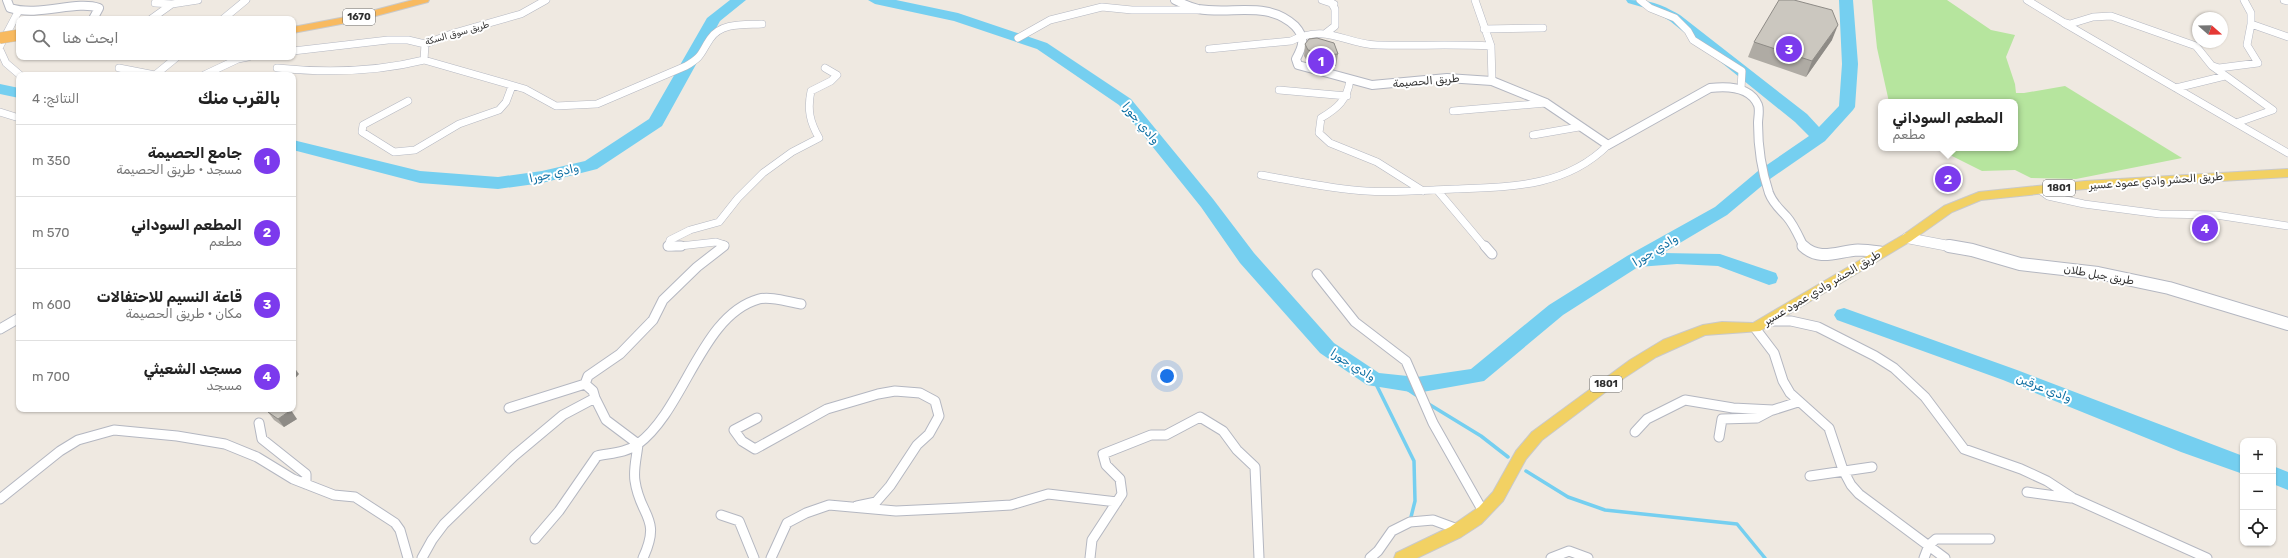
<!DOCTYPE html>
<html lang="ar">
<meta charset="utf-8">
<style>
:root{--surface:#fff;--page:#f2f2f2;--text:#222;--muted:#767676;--line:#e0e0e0;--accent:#7c3aed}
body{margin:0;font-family:Rubik,Vazirmatn,sans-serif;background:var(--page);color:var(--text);direction:rtl}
.controls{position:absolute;right:12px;bottom:12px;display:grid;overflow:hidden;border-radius:8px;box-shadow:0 1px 3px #0004}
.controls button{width:36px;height:36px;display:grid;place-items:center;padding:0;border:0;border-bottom:1px solid var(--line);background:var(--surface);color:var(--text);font:20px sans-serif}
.compass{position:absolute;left:2192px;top:12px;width:36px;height:36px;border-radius:50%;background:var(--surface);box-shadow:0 1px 3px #0004;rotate:110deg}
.you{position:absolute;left:1167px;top:376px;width:14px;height:14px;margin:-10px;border:3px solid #fff;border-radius:50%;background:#1a73e8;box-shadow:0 0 0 6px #1a73e833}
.badge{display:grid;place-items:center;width:26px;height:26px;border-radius:50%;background:var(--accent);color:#fff;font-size:13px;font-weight:700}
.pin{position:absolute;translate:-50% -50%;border:2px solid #fff;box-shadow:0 1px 4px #0006}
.popup{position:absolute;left:1878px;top:99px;width:140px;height:52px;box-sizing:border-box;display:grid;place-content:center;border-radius:8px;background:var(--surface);filter:drop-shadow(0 1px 3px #0005);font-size:13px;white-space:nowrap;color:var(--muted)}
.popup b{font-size:15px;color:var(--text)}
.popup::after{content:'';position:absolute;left:50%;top:100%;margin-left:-8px;border:8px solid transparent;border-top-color:var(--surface)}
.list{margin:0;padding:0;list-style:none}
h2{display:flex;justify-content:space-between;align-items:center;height:52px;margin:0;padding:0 16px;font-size:17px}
h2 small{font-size:13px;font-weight:400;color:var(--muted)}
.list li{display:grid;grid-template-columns:26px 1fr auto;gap:12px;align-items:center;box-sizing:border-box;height:72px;padding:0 16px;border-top:1px solid var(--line)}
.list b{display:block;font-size:15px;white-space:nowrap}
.list p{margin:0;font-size:13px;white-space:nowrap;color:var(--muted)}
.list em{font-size:13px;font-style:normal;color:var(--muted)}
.icon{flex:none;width:22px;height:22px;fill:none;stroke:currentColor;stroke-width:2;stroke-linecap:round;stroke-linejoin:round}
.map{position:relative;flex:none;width:2288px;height:558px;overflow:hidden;direction:ltr}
.search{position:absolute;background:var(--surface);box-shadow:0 1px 3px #0004;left:16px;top:16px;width:280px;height:44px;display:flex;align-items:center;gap:10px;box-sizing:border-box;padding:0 14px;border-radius:8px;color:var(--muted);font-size:15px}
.panel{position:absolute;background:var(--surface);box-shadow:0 1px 3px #0004;left:16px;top:72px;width:280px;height:340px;border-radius:8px;direction:rtl}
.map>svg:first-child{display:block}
.green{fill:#b6e59e}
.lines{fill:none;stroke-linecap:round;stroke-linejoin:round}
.stream{stroke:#75cff0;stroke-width:3.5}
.river{fill:#75cff0;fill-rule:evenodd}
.minor-far1-casing{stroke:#b4b7c1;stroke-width:8}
.minor-casing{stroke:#b4b7c1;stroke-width:11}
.tertiary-far1-casing{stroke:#b4b7c1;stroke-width:10}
.tertiary-casing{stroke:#b4b7c1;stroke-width:13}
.secondary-far1-casing{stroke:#b4b7c1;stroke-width:11}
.secondary-casing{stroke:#b4b7c1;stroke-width:14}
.primary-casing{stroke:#c9c9c9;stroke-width:2}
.trunk-casing{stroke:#c9c9c9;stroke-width:2}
.minor-far1{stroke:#fff;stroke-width:7}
.minor{stroke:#fff;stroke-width:9}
.tertiary-far1{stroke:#fff;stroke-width:8}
.tertiary{stroke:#fff;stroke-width:11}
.secondary-far1{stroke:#fff;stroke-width:10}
.secondary{stroke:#fff;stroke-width:12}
.primary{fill:#f2d163;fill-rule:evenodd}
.trunk{fill:#f8ba60;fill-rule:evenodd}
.trunk-bridge-casing{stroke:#c9c9c9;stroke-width:12;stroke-linecap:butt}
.trunk-bridge{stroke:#f8ba60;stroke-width:11}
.wall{fill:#afaba4}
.shaded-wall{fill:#8e8b86}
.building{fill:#cbc7bf;stroke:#8e8b86}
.labels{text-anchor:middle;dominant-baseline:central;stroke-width:4;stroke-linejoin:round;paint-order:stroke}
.far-street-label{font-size:9px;fill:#2e2e2e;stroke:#fff}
.shield{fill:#fff;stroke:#6d6d6d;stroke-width:1}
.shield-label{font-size:10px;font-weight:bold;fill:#2e2e2e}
.street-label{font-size:11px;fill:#2e2e2e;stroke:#fff}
.water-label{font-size:12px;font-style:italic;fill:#0d6fa3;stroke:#fff}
</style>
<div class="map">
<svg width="2288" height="558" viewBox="0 0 2288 558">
<rect width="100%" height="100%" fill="#efe9e1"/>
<!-- green -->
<path class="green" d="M1872 0H1947L1991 30 2015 35 2006 57 2015 84 2016 93H2024L2065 86 2182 158 2076 179 2031 178 2015 170 1982 171 1936 148H2015V102H1889L1877 48Z"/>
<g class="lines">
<!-- stream -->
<path class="stream" d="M1374 380 1414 461 1415 501 1410 521
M1398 383 1419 397
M1427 403 1481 436 1508 457
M1526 471 1568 497 1605 510 1737 524 1765 558"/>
<!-- river -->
<path class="river" d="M730 0H746L720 21 662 126 597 169 542 183 498 189 420 183 293 150V140L420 171 498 177 542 171 585 161 649 119 707 18Z
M868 0H896L958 13 1047 43 1131 99 1213 199 1254 253 1334 343 1379 373 1417 377 1471 369 1549 305 1627 256 1715 207 1758 171 1809 136 1795 122 1670 21 1649 9 1628 3 1626 0C1650 0 1659 3 1680 15L1807 114 1819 127 1839 106 1842 64 1839 0H1853L1858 64 1855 107 1853 110 1825 141 1770 179 1727 215 1663 253 1720 254 1776 273 1778 278 1776 283 1769 285 1718 266 1677 264 1638 267 1563 315 1484 381 1417 393 1367 385 1320 353 1240 263 1201 207 1119 105 1037 49 954 21 875 4Z
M0 84 19 88V98L0 94Z
M1844 308 2017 370 2243 456V474L2181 452 2003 380 1837 320 1834 315 1837 310Z
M2273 466 2288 472V490L2273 484Z"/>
<!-- minor-far1 casing -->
<g class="minor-far1-casing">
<path id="minor-far1" d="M1322 0 1334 4
M1475 0 1491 46
M1640 0 1650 8 1675 18 1688 31 1693 40 1742 71 1741 89
M2027 0 2063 22 2070 24 2093 17 2111 16 2196 46 2212 66 2273 110 2236 123 2288 153
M2244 0 2251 13V24L2288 37
M2284 0 2288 1
M155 3 172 4
M151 19 172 4 198 0
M223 19 246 0
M2064 23 2236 123
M1484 29 1543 28
M1326 33 1335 26V9L1330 0
M1018 38 1050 20 1102 7 1132 10H1198
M425 44 424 60 525 89 556 106 597 104 686 66C703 56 700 54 710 39 721 22 745 25 762 24
M0 46 18 12
M1209 49 1291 41C1327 23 1344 44 1377 45 1415 46 1453 44 1491 46L1492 81
M0 50 6 63 20 75
M293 51 388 40H408L425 44 454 33 521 14 546 0
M2213 66 2219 68 2258 63 2247 45 2251 24
M119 68 155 75 177 57
M277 68C326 73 376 72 424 60
M204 75 238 59 248 57
M1350 80C1347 100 1338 108 1321 118L1319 133 1330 143 1377 162 1423 191
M2176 88 2225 76
M1279 90 1347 96
M408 101 363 125 362 132 394 152 415 150 459 124 499 110 506 102 512 86
M1453 111 1546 103
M0 112 19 118
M1533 135 1579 127
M1261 175C1296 181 1331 189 1366 191 1396 193 1425 190 1455 189 1511 187 1566 187 1608 145
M1437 190 1485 247
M2040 190 2048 196 2084 204 2160 214 2216 215 2288 226
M668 247 670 240 690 230 719 222 738 198 763 173 792 152 819 138C810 122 807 110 811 91L831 81 837 75 825 68
M671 247 716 242 725 245 723 247"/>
</g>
<!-- minor casing -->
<g class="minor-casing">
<path id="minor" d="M668 246H681
M1485 246 1492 254
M1317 274 1355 322 1406 361 1433 423 1484 513
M1768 321H1791L1818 327 1875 356 1894 368 1925 397 1964 449 2021 469 2047 481 2073 498 2207 558
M1755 328 1774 353 1783 381 1790 393 1829 428 1843 470 1851 485 1859 494 1945 558
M0 329 19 318
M595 398 593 391 585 384 588 376 620 354 653 320 663 300 697 267 724 246
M509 408 585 384
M757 418 734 430 742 441 755 449 827 409 878 394 895 391 920 393 935 401 939 416 929 434 917 445 890 486 876 502 857 506
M259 423 262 439 306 474V484
M1635 432 1647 419 1685 400 1733 408 1773 410 1798 402
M1719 437 1722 419 1757 418 1772 410
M1810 476 1872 467
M2027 492 2071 498
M0 499 60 451 78 440 114 430 177 436 225 444 257 457 293 479 334 495 355 497 395 523 400 530 408 558
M721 515 739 521 754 558
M535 539 559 511 597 456C610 453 626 453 638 444 685 409 701 315 759 299 771 296 788 302 801 304
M422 558 432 540 444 524 514 456 563 415 595 398 606 420 638 444C637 456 633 469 635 481 640 517 662 517 643 558
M771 558 787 523 806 513 829 505 896 511 960 508 1011 505 1048 494 1117 502
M1090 558 1092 540 1122 494 1120 479 1106 465 1103 454 1151 435H1166L1200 417 1223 431 1237 450 1255 467 1259 558
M1370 558 1378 551 1392 531 1410 522 1433 520 1460 530
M1551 558 1569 551 1588 558
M1924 558 1929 545 1936 539H1990"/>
</g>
<!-- tertiary-far1 casing -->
<g class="tertiary-far1-casing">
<path id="tertiary-far1" d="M7 0 10 8C39 17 76 0 99 8L93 19
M1175 0C1183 4 1190 7 1198 9 1233 15 1267 0 1295 26 1306 38 1303 46 1296 59L1298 65 1372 85 1447 78 1492 81 1546 103 1608 145 1710 88C1727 86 1750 86 1758 105 1760 110 1758 118 1758 123 1758 145 1762 172 1769 193 1773 204 1780 209 1787 217 1794 225 1799 237 1804 247"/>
</g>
<!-- tertiary casing -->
<g class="tertiary-casing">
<path id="tertiary" d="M1803 246C1820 262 1838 251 1858 250 1865 250 1873 251 1880 252"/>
</g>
<!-- secondary-far1 casing -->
<g class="secondary-far1-casing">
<path id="secondary-far1" d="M1907 238 1954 247"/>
</g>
<!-- secondary casing -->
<g class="secondary-casing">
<path id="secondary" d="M1949 246 1972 250 2020 264 2098 273 2169 288 2288 324"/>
</g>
<!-- primary casing -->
<g class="primary-casing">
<path id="primary" d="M2288 169V177L2085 189 1981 200 1952 212 1911 241 1760 331 1705 335 1656 357 1624 378 1542 440 1526 459 1503 501 1481 524 1461 537 1417 558H1394L1396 553 1450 527 1479 507 1493 492 1516 451 1532 432 1630 360 1663 340 1703 325 1722 322 1753 323 1903 235 1944 206 1979 192 2085 181Z"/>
</g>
<!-- trunk casing -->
<g class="trunk-casing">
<path id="trunk" d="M413 0H429L428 2 357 21 293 33V27L356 15Z"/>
</g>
<!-- minor-far1 -->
<use href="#minor-far1" class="minor-far1"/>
<!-- minor -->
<use href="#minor" class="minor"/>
<!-- tertiary-far1 -->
<use href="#tertiary-far1" class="tertiary-far1"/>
<!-- tertiary -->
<use href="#tertiary" class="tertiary"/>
<!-- secondary-far1 -->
<use href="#secondary-far1" class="secondary-far1"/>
<!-- secondary -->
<use href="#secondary" class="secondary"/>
<!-- primary -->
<use href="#primary" class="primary"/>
<!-- trunk -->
<use href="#trunk" class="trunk"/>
<!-- trunk-bridge casing -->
<g class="trunk-bridge-casing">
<path id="trunk-bridge" d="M0 38 19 35"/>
</g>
<!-- trunk-bridge -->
<use href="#trunk-bridge" class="trunk-bridge"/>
</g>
<!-- wall -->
<path class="wall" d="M1832 40 1806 77 1748 57 1754 42Z
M1305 44 1338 54 1336 66H1325L1307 61 1304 56Z
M268 412 297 419 284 427 274 420Z"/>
<!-- shaded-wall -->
<path class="shaded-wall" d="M1838 25 1832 40 1806 77 1812 61Z
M296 370 299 374 293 381V374Z
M291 410 297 419 284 427 278 419Z"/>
<!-- building -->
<path class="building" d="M1779 0H1794L1832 10 1838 25 1812 61 1754 42Z
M1317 38 1334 43 1338 54 1326 55 1308 50 1305 44 1309 39Z
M296 370 293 374V371Z
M272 409H289L291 410 278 419 268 412Z"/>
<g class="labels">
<!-- far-street labels -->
<g class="far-street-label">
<text transform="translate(457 33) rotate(-16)">طريق سوق السكة</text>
</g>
<!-- shield labels -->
<g class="shield">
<rect x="343" y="9" width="32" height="16" rx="3"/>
<rect x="2043" y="180" width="32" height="16" rx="3"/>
<rect x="1590" y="376" width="32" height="16" rx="3"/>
</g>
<g class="shield-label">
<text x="359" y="17">1670</text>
<text x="2059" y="188">1801</text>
<text x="1606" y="384">1801</text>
</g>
<!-- street labels -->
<g class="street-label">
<text transform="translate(1426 81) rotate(-5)">طريق الحصيمة</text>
<text transform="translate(2156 181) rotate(-4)">طريق الحشر وادي عمود عسير</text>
<text transform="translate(2099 275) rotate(10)">طريق جبل طلان</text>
<text transform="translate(1822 288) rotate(-31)">طريق الحشر وادي عمود عسير</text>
</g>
<!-- water labels -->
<g class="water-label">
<text transform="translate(1141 123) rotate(50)">وادي جورا</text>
<text transform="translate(554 173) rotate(-13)">وادي جورا</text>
<text transform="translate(1655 250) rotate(-31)">وادي جورا</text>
<text transform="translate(1353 365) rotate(32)">وادي جورا</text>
<text transform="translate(2044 388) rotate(21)">وادي عرقين</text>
</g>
</g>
</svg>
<div class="controls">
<button>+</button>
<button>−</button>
<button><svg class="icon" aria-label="locate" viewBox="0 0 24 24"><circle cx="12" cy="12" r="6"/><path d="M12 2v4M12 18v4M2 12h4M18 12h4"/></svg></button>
</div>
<svg class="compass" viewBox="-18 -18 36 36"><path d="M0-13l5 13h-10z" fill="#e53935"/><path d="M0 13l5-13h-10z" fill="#767676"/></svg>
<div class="you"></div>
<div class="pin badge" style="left:1321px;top:61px">1</div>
<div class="pin badge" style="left:1948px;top:179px">2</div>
<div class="popup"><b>المطعم السوداني</b>مطعم</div>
<div class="pin badge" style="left:1789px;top:49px">3</div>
<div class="pin badge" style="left:2205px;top:228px">4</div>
<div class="search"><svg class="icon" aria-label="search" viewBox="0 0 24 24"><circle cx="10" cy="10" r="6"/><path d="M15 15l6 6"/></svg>ابحث هنا</div>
<section class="panel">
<h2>بالقرب منك<small>النتائج: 4</small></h2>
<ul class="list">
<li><span class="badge">1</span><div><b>جامع الحصيمة</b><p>مسجد · طريق الحصيمة</p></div><em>350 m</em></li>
<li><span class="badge">2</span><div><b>المطعم السوداني</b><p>مطعم</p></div><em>570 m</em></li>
<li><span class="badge">3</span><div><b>قاعة النسيم للاحتفالات</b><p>مكان · طريق الحصيمة</p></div><em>600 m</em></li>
<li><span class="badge">4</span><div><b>مسجد الشعيثي</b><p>مسجد</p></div><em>700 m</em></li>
</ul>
</section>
</div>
